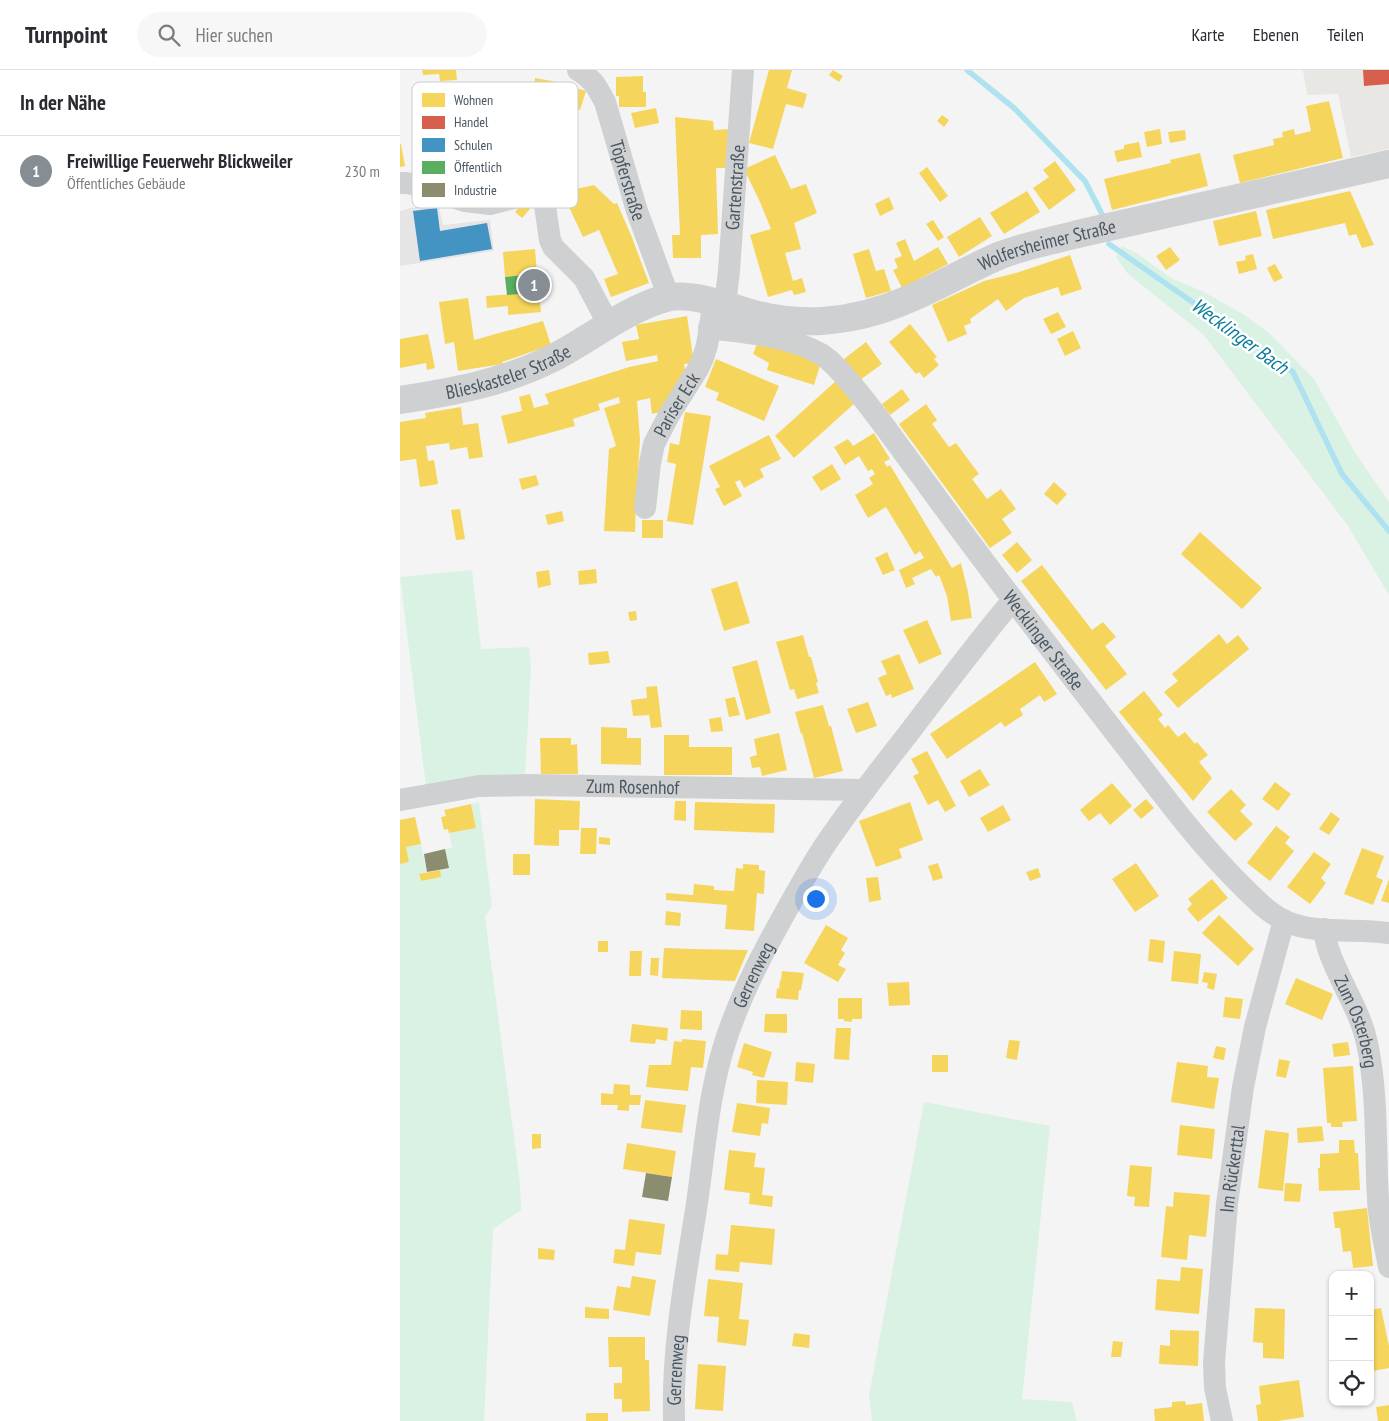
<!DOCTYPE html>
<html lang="de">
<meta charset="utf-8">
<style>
:root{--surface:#fff;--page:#f7f7f7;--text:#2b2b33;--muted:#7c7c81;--line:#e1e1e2;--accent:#868d94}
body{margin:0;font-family:"PT Sans Narrow",sans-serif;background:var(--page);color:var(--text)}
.controls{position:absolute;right:15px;bottom:15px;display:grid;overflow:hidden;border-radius:10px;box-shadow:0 1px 4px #0004}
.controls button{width:45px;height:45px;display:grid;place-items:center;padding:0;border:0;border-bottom:1px solid var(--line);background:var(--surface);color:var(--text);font:25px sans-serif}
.you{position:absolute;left:415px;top:828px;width:18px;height:18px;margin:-12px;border:4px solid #fff;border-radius:50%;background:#1a73e8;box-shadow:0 0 0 8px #1a73e833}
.badge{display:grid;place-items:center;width:32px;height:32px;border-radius:50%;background:var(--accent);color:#fff;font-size:16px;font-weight:700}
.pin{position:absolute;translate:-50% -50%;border:2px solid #fff;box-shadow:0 1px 5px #0006}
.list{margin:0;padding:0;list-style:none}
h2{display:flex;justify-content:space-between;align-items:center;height:65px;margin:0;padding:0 20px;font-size:21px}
h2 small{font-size:16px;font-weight:400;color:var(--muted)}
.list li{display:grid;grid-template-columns:32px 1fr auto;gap:15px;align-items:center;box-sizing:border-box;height:70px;padding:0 20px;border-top:1px solid var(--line)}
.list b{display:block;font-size:19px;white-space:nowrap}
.list p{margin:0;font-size:16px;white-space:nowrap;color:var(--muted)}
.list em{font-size:16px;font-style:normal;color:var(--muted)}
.icon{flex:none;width:28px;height:28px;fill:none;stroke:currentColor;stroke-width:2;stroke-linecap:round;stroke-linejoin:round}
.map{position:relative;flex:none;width:989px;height:1351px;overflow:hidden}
header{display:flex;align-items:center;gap:30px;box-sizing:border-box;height:70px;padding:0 25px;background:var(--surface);border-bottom:1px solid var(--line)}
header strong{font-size:24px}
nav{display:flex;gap:28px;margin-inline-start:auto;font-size:18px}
.search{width:350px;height:45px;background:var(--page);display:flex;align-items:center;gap:12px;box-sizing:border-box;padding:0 18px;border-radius:28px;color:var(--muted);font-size:19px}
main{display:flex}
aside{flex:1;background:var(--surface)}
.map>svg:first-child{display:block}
.commercial{fill:#e8e7e3}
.education{fill:#e6e5e6}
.green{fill:#d9f2e3}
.homes{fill:#f6d55c}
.shops{fill:#d6604d}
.schools{fill:#4393c3}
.public{fill:#5aae61}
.industry{fill:#8c8c6e}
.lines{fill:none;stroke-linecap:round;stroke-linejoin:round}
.stream{stroke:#aee2f0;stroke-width:5.5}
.minor{stroke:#ced0d2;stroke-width:22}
.tertiary{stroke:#ced0d2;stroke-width:28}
.labels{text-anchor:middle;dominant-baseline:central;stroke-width:5;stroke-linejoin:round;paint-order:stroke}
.street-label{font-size:19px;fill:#4a5661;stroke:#fff}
.water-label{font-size:20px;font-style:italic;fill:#0c7c9b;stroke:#fff}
.key{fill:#fff;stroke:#c9ccd0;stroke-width:1}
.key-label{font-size:14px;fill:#4a5661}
</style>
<header>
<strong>Turnpoint</strong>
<div class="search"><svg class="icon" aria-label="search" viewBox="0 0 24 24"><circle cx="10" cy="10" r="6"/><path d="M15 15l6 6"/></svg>Hier suchen</div>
<nav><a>Karte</a><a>Ebenen</a><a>Teilen</a></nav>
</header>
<main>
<aside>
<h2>In der Nähe<small></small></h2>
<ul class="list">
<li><span class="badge">1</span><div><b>Freiwillige Feuerwehr Blickweiler</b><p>Öffentliches Gebäude</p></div><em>230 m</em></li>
</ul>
</aside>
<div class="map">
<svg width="989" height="1351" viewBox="0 0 989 1351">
<rect width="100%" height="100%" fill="#f4f4f4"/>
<!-- commercial -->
<path class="commercial" d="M903 0H989V79L951 87 938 24 907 25Z"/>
<!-- education -->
<path class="education" d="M38 134 43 155 90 150 94 181 0 196V141L10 138Z"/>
<!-- green -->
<path class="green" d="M722 176 738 184 771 208 804 222 841 243 868 262 914 309 954 381 989 432V525L948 456 804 265 727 203 716 187Z
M72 500 81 579 129 577 131 596 125 706 26 716 0 507Z
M79 732 92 836 85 847 120 1113 121 1140 93 1159 84 1351H0V794L9 792 6 777 21 774 27 802 19 804 20 811 41 807 40 800 45 779 52 778 49 763 76 758 71 734Z
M524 1032 650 1056 622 1329 672 1332 677 1351H472L469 1325Z"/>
<!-- homes -->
<path class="homes" d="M22 0H56L57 10 40 11 39 4 23 5Z
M369 0H392L387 18 407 24 403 38 386 34 373 79 349 73Z
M433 0 443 6 439 12 429 5Z
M243 6V22H246V37H219V26H216V7Z
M135 8 152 11 186 21 180 40 133 28Z
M929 31 943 88 840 113 833 85 874 75 873 69 883 67 882 62 894 59 895 65 911 61 906 36Z
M256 38 259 53 235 58 231 43Z
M542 45 549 50 544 57 537 51Z
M275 47 313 51 314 60 330 59 329 98H316L318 164 301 165V188H273L272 165H280Z
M760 59 762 74 747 77 744 62Z
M785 60 786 70 770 73 768 62Z
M739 72 742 87 717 92 714 81 724 79V75Z
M0 74H1L5 96 0 97Z
M800 83 808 116 712 140 704 109 771 93 770 90Z
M375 85 391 119 406 114 417 143 394 153 401 179 385 183 393 211 402 208 406 222 394 225 392 220 368 227 350 165 371 159 360 132 344 99Z
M655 91 676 120 649 140 633 118 649 107 643 100Z
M527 97 548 126 540 132 519 103Z
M194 115 214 134 217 133 231 165 249 213 211 227 204 209 218 204 199 160 183 167 162 122Z
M627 121 640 142 604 164 590 143Z
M950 121 974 175 962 178 956 164 949 166 945 153 873 169 866 140Z
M489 127 494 139 480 146 475 134Z
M123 133 130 139 122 148 115 142Z
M856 141 862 166 819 176 813 151Z
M580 147 592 166 559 187 547 167Z
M533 150 544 167 538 171 526 154Z
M505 169 514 191 538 177 548 194 502 218 493 200 498 198 494 189 502 186 496 173Z
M770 177 780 190 766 200 756 186Z
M135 179 137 203 105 207 103 182Z
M469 179 476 201 484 199 491 221 466 228 453 184Z
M853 184 857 199 839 204 836 192 846 190 845 186Z
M670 185 682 219 661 226 658 217 624 228 606 241 598 229 570 249 571 253 564 256 567 264 548 272 532 235 584 211 616 203Z
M875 194 883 208 874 212 867 198Z
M139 222 141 242 108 245V236L87 238 86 226Z
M68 228 74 270 143 251 151 275 102 292 103 294 58 301 54 272 45 274 39 232Z
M658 242 666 257 651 264 643 249Z
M287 246 294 293 284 294 287 309 264 341 252 344 250 328 237 331 240 369 236 434 235 462 204 461 209 379 216 376 204 338 220 333 219 327 198 334 200 340 173 349 175 356 108 374 101 346 122 341 119 327 130 324 134 338 149 334 145 324 229 297 258 291 257 285 226 291 222 272 239 269 236 255Z
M510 254 537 287 534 289 539 295 524 308 519 302 516 304 489 272Z
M673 261 681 278 665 286 657 269Z
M28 264 35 298 27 300 26 293 0 298V269Z
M466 272 482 294 460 310 444 289Z
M357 274 374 277 421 292 414 315 367 300 369 293 353 284Z
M316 289 379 316 364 351 316 330 319 323 305 317Z
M437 310 456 332 394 388 375 366Z
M502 319 510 330 490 345 482 334Z
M526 334 537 350 532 354 549 377 556 373 579 404 572 409 587 429 601 419 616 439 602 449 612 463 590 478 499 354Z
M61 337 63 355 78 353 83 387 69 389 67 377 50 380 49 373 26 376 28 391 34 390 38 414 20 417 16 389 0 391V352L26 348 25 343Z
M285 342 311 346 293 455 267 451 276 394 267 392 270 373 279 375Z
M474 363 490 389 484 392 487 397 490 395 552 498 561 493 568 522 572 548 551 551 547 526 539 505 536 507 531 499 512 508 515 514 506 518 499 500 524 488 520 481 515 485 486 437 468 448 455 425 473 414 469 408 475 404 472 399 468 401 459 386 445 395 434 377 448 369 453 376Z
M369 365 381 389 360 399 364 407 344 418 340 410 335 412 342 426 324 436 315 419 320 417 309 396Z
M432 394 441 409 421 421 412 407Z
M136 405 139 415 122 420 119 409Z
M654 412 667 424 657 435 644 424Z
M60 439 65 469 56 470 51 440Z
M162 441 164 451 148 455 145 445Z
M242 450H263V468H242Z
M800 462 862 518 842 539 781 484Z
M617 472 632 490 617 503 602 485Z
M487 482 495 500 483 505 475 488Z
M642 495 692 560 703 552 716 567 705 576 727 604 706 620 621 511Z
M196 499 197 513 179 515 178 501Z
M149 500 151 515 138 518 136 502Z
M337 511 350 553 324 561 311 519Z
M236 541 237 550 230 551 228 542Z
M527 550 542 584 519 594 503 560Z
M819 564 827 574 838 565 849 579 778 638 764 622 778 611 772 604Z
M403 565 409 587H411L418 612 416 613 419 623 397 629 394 619 390 620 376 572Z
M208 581 210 593 189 595 188 583Z
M499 584 514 619 492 628 491 624 486 626 478 608 487 604 481 591Z
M357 590 371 643 346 650 332 597Z
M635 592 657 624 644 632 640 625 620 639 623 645 605 657 601 652 547 689 530 664Z
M257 616 262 657 251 658 249 645 233 646 231 630 247 628 246 617Z
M744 621 763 645 758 649 765 658 768 655 778 667 785 662 795 674 797 672 808 685 799 692 812 708 793 731 719 642Z
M335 627 340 645 329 647 325 629Z
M468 632 477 656 456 663 447 639Z
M423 635 429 656H431L443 701 414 708 402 663 401 664 395 642Z
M321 647 323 661 311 662 309 649Z
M201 657 227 658V668H241V695L201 694Z
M379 663 387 700 362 706 360 697 352 698 350 687 357 685 354 669Z
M264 665H289V677H332V705H264Z
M140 668H171V675L177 674 178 704H141Z
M527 681 556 736 545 742 538 730 528 735 513 706 519 703 511 689Z
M580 699 590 715 569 727 560 711Z
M875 712 891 724 878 741 862 729Z
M712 713 732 736 710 755 700 743 689 751 680 740Z
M831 719 846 735 840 741 853 754 835 771 807 742Z
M135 729 180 731 179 760H159V776L134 775Z
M746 729 754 738 741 749 733 740Z
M275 731H286V751L274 750Z
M295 732 375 734 374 763 294 760Z
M510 732 523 770 499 779 502 788 476 797 459 751Z
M71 734 76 758 49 763 48 759 44 760 41 747 46 746 44 740Z
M603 735 611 750 588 762 580 748Z
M931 742 940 749 929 765 919 759Z
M15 747 21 774 6 777 9 792 0 794V750Z
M876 756 890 767 885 773 894 781 870 811 847 793Z
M181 758H197L196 784H180Z
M199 767 210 768V775L199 774Z
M962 778 984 786 976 807 983 810 973 835 944 824Z
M914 782 931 794 921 808 926 813 910 834 887 817Z
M113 784H130V805H113Z
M538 793 543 808 533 811 528 796Z
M736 793 759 826 735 842 712 809Z
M343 794 359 795V800L365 801 364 824 357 823 354 861 325 859 327 835 266 830V823L293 825 294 814 314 816V820L334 821 336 798 343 799Z
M638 798 641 807 630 811 626 802Z
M40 800 41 807 21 811 19 804Z
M478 807 481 830 469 832 466 808Z
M812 809 828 828 798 852 787 839 792 834 788 829Z
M989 809V833L981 831Z
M266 841 281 843 280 856 265 855Z
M819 845 854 879 838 896 802 863Z
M426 855 448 868 441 880 445 883 438 895 446 899 438 912 404 893Z
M750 869 765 871 763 893 748 891Z
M198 871H208V882H198Z
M264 878 293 879 348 880 335 911 262 908Z
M230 881H242L241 906H229Z
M774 881 801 884 798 914 771 911Z
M251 888H259L258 906 250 905Z
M382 901 404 903 401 920H399L398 930 376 928 377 918 379 919 380 910H381Z
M804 902 817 904 814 920 807 918 808 913 802 912Z
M896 908 933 924 922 950 885 934Z
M509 912 510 935 489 936 487 913Z
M825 927 843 929 840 949 823 947Z
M438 928H462V949H452V952L444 951V949H438Z
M281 940 302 941V960L280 959Z
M365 944H387V963L364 962Z
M232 954 268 958 267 971 256 969 255 974 230 972Z
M436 958H451L449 990 434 989Z
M282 969 306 971 303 998 291 997 288 1021 246 1017 249 995H271L274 971 282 972Z
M609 970 620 971 617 990 606 988Z
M948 972 950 985 934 987 932 974Z
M344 973 372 982 364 1008 352 1005 353 1002 337 997Z
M816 976 826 978 824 990 813 988Z
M532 985H548V1002H532Z
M879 989 890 991 886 1008 876 1006Z
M396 992 415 994 413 1013 395 1011Z
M777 992 808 996 807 1007 819 1008 814 1039 771 1032Z
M953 996 957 1051 942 1052 943 1057H931V1053H927L923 998Z
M357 1010 388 1012 387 1035 356 1033Z
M214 1014 230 1015V1025H241L240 1035H229V1041L217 1040 218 1035H201V1023L213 1024Z
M245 1030 286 1035 282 1063 241 1058Z
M337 1033 370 1038 368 1054 362 1053 360 1066 332 1062Z
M780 1055 815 1059 812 1089 777 1085Z
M922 1056 924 1071 898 1073 897 1058Z
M865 1060 889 1063 883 1121 858 1118Z
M132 1064H141V1078L132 1079Z
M939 1070H954L955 1083H958L960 1120 919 1121 918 1098H920V1084L939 1083Z
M227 1073 276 1081 272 1107 223 1099Z
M329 1080 356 1083 354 1097 365 1098 362 1125 373 1126 372 1137 349 1134 350 1123 324 1120Z
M730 1095 752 1097 749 1137 734 1136 735 1127 727 1126Z
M885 1113 902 1114 900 1132 884 1131Z
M774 1122 810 1125 806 1167 789 1165 787 1190 761 1187 766 1136 773 1137Z
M967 1138 973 1196 953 1198 951 1181 943 1182 940 1158H935L933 1142Z
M229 1149 265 1154 261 1185 236 1182 234 1196 213 1193 215 1179 225 1180Z
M331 1155 375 1159 372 1195 340 1192 339 1202 315 1200 316 1184 328 1185Z
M138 1178 155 1180 154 1190 138 1189Z
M781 1197 803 1199 799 1244 755 1240 757 1209 780 1211Z
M232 1206 256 1210 250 1246 213 1240 217 1216 230 1218Z
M308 1209 343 1213 339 1249 349 1250 346 1276 317 1272 319 1247 304 1246Z
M185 1237 209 1239V1249L185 1248Z
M855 1238 885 1239 884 1289 863 1288V1273L853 1272Z
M981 1238 989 1276V1298L973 1301 970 1290V1240Z
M770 1260 799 1261 798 1296 759 1294 760 1275 770 1276Z
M394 1263 410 1265 409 1278 392 1276Z
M208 1267H245V1290H249L250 1341 222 1342V1329H214V1313H222V1297H209Z
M713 1271 723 1272 721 1287H711Z
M298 1294 326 1296 323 1341 295 1339Z
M899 1310 904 1347 878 1351H858L856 1335 861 1334 859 1316Z
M785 1331 786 1335 802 1333 804 1351H755L754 1339 772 1337V1332Z
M989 1335V1351H978L976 1337Z
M186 1343H208V1351H186Z"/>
<!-- shops -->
<path class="shops" d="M963 0H989V14L964 16Z"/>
<!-- schools -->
<path class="schools" d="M37 138 40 161 87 153 92 179 20 191 13 141Z"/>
<!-- public -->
<path class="public" d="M137 203 139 222 107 225 105 207Z"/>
<!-- industry -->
<path class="industry" d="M45 779 49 798 27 802 24 784Z
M246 1103 272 1107 268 1131 242 1127Z"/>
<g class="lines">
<!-- stream -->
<path class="stream" d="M567 0 614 38 685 111 702 144
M709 174 893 302 942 404 989 461"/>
<!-- minor -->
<g class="minor">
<path id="s1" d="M178 0C193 9 197 17 205 32L237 141 269 228"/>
<path d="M0 113H6L17 115 65 131 90 134 136 122 141 124 144 129 150 170 153 177 184 208 209 255"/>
<path id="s2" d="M325 235 329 201 343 0"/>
<path id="s3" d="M309 258C346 263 388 265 421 284 436 294 446 308 458 322 480 349 500 378 521 406 588 498 657 588 727 678 763 725 798 772 840 814 854 828 867 842 885 851 915 865 956 858 989 863"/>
<path id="s4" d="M245 438 250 393 254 374 269 345 298 299 303 288 307 275 312 243"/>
<path id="s5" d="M0 730 79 716 129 715 465 720"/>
<path id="s6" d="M924 859C925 865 926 872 928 878 938 910 960 939 967 973 978 1024 975 1077 978 1129 979 1152 985 1175 989 1197"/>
<path id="s7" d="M274 1351C272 1281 284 1215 295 1146 304 1090 307 1033 323 979 334 942 350 908 368 874 386 841 403 809 423 778 449 739 479 701 508 664 542 619 576 574 612 531"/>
<path id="s8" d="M822 1351 815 1318 814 1292 827 1134 843 1017 855 957 884 850"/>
</g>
<!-- tertiary -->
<path class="tertiary" id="s9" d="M0 330C52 322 102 313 149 290 188 271 223 240 266 228 292 221 332 238 358 245 378 250 401 252 422 251 451 249 482 241 509 229 540 216 570 198 601 185 627 175 655 170 682 163L989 94"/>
</g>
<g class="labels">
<!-- street labels -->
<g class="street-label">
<text stroke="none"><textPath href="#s1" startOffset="124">Töpferstraße</textPath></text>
<text stroke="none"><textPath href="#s2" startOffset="118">Gartenstraße</textPath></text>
<text stroke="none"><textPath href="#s9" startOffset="686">Wolfersheimer Straße</textPath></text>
<text stroke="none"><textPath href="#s9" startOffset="112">Blieskasteler Straße</textPath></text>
<text stroke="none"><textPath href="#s4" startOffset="110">Pariser Eck</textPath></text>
<text stroke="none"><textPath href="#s3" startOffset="479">Wecklinger Straße</textPath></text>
<text stroke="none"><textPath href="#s5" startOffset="234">Zum Rosenhof</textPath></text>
<text stroke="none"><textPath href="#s7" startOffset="456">Gerrenweg</textPath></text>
<text stroke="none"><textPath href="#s6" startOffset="99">Zum Osterberg</textPath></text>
<text stroke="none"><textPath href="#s8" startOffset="254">Im Rückerttal</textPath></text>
<text stroke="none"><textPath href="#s7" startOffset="51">Gerrenweg</textPath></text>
</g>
<!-- water labels -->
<g class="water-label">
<text transform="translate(840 266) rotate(36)">Wecklinger Bach</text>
</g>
</g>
<!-- legend -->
<rect x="12" y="12" width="166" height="126" rx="8" class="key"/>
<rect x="22" y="23" width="23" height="14" fill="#f6d55c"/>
<rect x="22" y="46" width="23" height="13" fill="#d6604d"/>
<rect x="22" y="68" width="23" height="14" fill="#4393c3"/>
<rect x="22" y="91" width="23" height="13" fill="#5aae61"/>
<rect x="22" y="113" width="23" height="14" fill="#8c8c6e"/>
<g class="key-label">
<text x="54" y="35">Wohnen</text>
<text x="54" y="57">Handel</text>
<text x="54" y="80">Schulen</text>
<text x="54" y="102">Öffentlich</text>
<text x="54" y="125">Industrie</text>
</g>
</svg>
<div class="controls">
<button>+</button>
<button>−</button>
<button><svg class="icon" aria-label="locate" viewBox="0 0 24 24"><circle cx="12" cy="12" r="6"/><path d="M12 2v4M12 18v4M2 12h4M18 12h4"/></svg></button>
</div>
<div class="you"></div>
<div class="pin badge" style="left:134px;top:215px">1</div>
</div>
</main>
